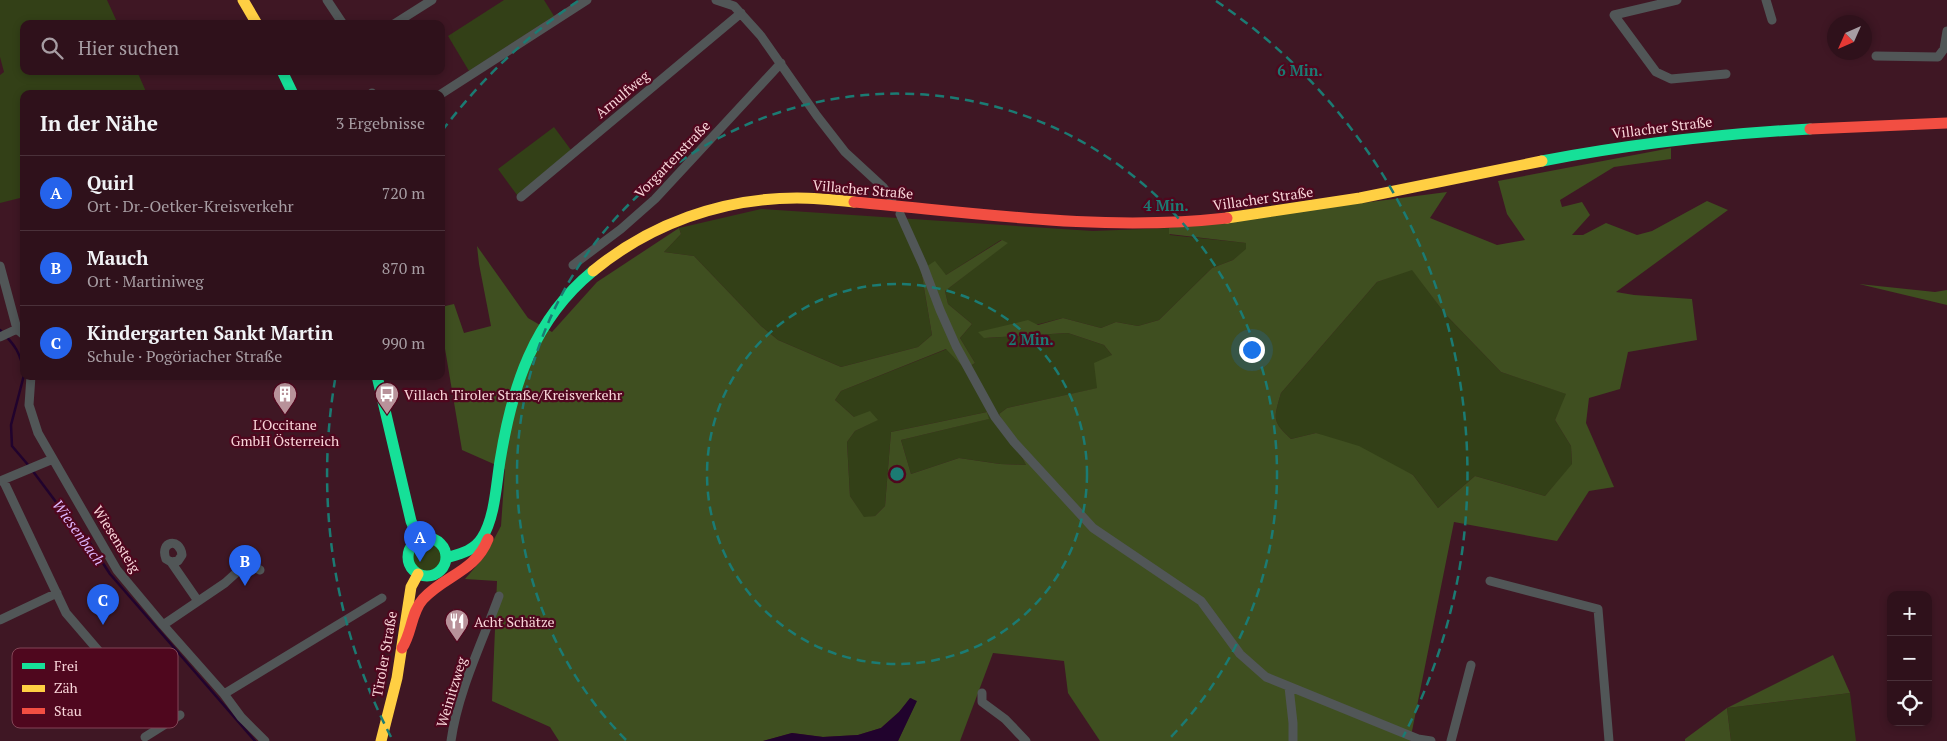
<!DOCTYPE html>
<html lang="de">
<meta charset="utf-8">
<style>
:root{--surface:#2f111b;--page:#371a24;--text:#f1f3f6;--muted:#a79da3;--line:#4a313a;--accent:#2563eb}
body{margin:0;font-family:"PT Serif",serif;background:var(--page);color:var(--text)}
.controls{position:absolute;right:15px;bottom:15px;display:grid;overflow:hidden;border-radius:10px;box-shadow:0 2px 8px #0003}
.controls button{width:45px;height:45px;display:grid;place-items:center;padding:0;border:0;border-bottom:1px solid var(--line);background:var(--surface);color:var(--text);font:25px sans-serif}
.compass{position:absolute;left:1827px;top:15px;width:45px;height:45px;border-radius:50%;background:var(--surface);box-shadow:0 2px 8px #0003;rotate:225deg}
.you{position:absolute;left:1251px;top:349px;width:18px;height:18px;margin:-12px;border:4px solid #fff;border-radius:50%;background:#1a73e8;box-shadow:0 0 0 8px #1a73e833}
.badge{display:grid;place-items:center;width:32px;height:32px;border-radius:50%;background:var(--accent);color:#fff;font-size:16px;font-weight:700}
.pin{position:absolute;translate:-50% -41px;filter:drop-shadow(0 1px 2px #0008)}
.pin::after{content:'';position:absolute;top:26px;width:18px;height:15px;background:inherit;clip-path:polygon(0 0,100% 0,50% 100%)}
.list{margin:0;padding:0;list-style:none}
h2{display:flex;justify-content:space-between;align-items:center;height:65px;margin:0;padding:0 20px;font-size:21px}
h2 small{font-size:16px;font-weight:400;color:var(--muted)}
.list li{display:grid;grid-template-columns:32px 1fr auto;gap:15px;align-items:center;box-sizing:border-box;height:75px;padding:0 20px;border-top:1px solid var(--line)}
.list b{display:block;font-size:19px;white-space:nowrap}
.list p{margin:0;font-size:16px;white-space:nowrap;color:var(--muted)}
.list em{font-size:16px;font-style:normal;color:var(--muted)}
.icon{flex:none;width:28px;height:28px;fill:none;stroke:currentColor;stroke-width:2;stroke-linecap:round;stroke-linejoin:round}
.map{position:relative;flex:none;width:1947px;height:741px;overflow:hidden}
.search{position:absolute;background:var(--surface);box-shadow:0 2px 8px #0003;left:20px;top:20px;width:425px;height:55px;display:flex;align-items:center;gap:12px;box-sizing:border-box;padding:0 18px;border-radius:10px;color:var(--muted);font-size:19px}
.panel{position:absolute;background:var(--surface);box-shadow:0 2px 8px #0003;left:20px;top:90px;width:425px;height:290px;border-radius:10px}
.map>svg:first-child{display:block}
.green{fill:#334017}
.forest{fill:#3f4f20;fill-rule:evenodd}
.water{fill:#21032d}
.lines{fill:none;stroke-linecap:round;stroke-linejoin:round}
.stream{stroke:#21032d;stroke-width:2.5}
.street{stroke:#515657;stroke-width:9}
.fast{stroke:#16e098;stroke-width:11}
.slow{stroke:#ffcf43;stroke-width:11}
.jam{stroke:#f24e42;stroke-width:11}
.ring{fill:none;stroke:#1b7b73;stroke-width:2.5;stroke-dasharray:9 6}
.labels{text-anchor:middle;dominant-baseline:central;stroke-width:4.5;stroke-linejoin:round;paint-order:stroke}
.street-label{font-size:14px;fill:#f9d5d9;stroke:#4f071e}
.poi-label{font-size:14px;fill:#f9d5d9;stroke:#4f071e;text-anchor:start}
.water-label{font-size:15px;font-style:italic;fill:#ddb5fc;stroke:#4f071e}
.key{fill:#4f071e;stroke:#824556;stroke-width:1}
.key-label{font-size:14px;fill:#f9d5d9}
.centre{fill:#1b7b73;stroke:#4f071e;stroke-width:2.5}
.ring-label{font-size:15px;text-anchor:middle;font-weight:bold;fill:#1b7b73;stroke:#4f071e;stroke-width:4.5;stroke-linejoin:round;paint-order:stroke}
</style>
<div class="map">
<svg width="1947" height="741" viewBox="0 0 1947 741">
<rect width="100%" height="100%" fill="#3f1724"/>
<!-- green -->
<path class="green" d="M0 0H107L118 24H24V71H137L147 94H24V197L0 203V75L4 72 0 57Z
M504 0H544L554 16 469 71 448 36Z
M554 127 571 150 517 195 498 169Z
M761 209 1093 231 1169 228 1170 235 1247 243 1246 250 1233 260 1212 268 1159 320 1138 326 1116 322 1101 328 1063 318 985 338 1068 333 1104 345 1112 355 1098 388 1007 408 999 414 1026 465 1000 464 959 458 911 474 901 440 988 419 987 412 891 432 885 506 875 516 864 518 850 496 847 442 855 431 877 420 854 417 835 400 841 391 947 349 965 369 975 363 960 338 972 324 948 304 945 291 1007 243 1001 240 946 275 921 270 932 335 918 347 841 367 778 340 761 326 694 256 664 252 681 234 679 228Z
M1412 269 1446 315 1501 372 1567 394 1555 420 1571 446 1572 465 1545 496 1475 476 1438 508 1413 475 1316 433 1291 439C1271 421 1274 418 1281 393L1377 282Z
M412 557a15 15 0 1 1 30 0a15 15 0 1 1-30 0Z
M1850 693 1856 741H1731L1727 708Z"/>
<!-- forest -->
<path class="forest" d="M1671 148V159L1614 167 1560 200 1562 207 1582 202 1590 215 1572 235H1583L1606 223 1637 235 1652 231 1707 201 1728 210 1616 292 1634 295 1692 299 1697 340 1628 352 1620 389 1589 398 1586 423 1614 487 1589 491 1557 541 1454 522 1410 741H1100L1068 693 1064 661 993 653 960 741H898L916 702 911 698 899 712 881 728 858 735 823 737 792 733 763 741H559L550 727 492 701 497 581 465 579 485 556 501 526 505 469 462 450 441 325V307L454 304 464 333 491 326 479 264 477 246 528 318 552 332 597 282 679 228 681 234 664 252 694 256 761 326 778 340 841 367 918 347 932 335 921 270 935 261 946 275 1002 240 1008 243 945 291 948 304 972 324 960 338 975 363 965 369 946 349 841 391 835 400 854 417 870 411 878 420 855 431 847 442 850 496 864 517 875 516 885 506 891 432 987 412 989 419 901 440 911 474 959 458 1000 464 1026 465 999 414 1007 408 1097 388 1094 363 1112 355 1104 345 1068 333 984 338 978 332 1028 320 1038 325 1063 318 1101 328 1116 322 1138 326 1159 320 1212 268 1233 260 1246 249V243L1169 234V228L1447 192 1430 218 1497 245 1525 240 1507 214 1498 181ZM1412 270 1446 315 1501 372 1566 394 1555 420 1571 446 1572 464 1545 496 1475 476 1438 508 1413 475 1359 446 1316 433 1291 439C1271 421 1274 418 1281 393L1377 282Z
M1859 284 1935 292 1947 290V305Z
M1833 655 1850 693 1727 708 1731 741H1685V739L1727 708Z"/>
<!-- water -->
<path class="water" d="M910 698 917 701 898 741H763L792 733 823 737 858 735 881 728 899 712Z"/>
<g class="lines">
<!-- stream -->
<path class="stream" d="M0 330C15 345 21 353 24 374
M24 375 11 425 12 446 29 466
M32 470 59 506 86 537 110 574 255 741"/>
<!-- street -->
<path class="street" d="M327 0 343 24
M716 0 734 6 761 36 817 116 845 152 883 187 892 199
M1677 0 1614 15 1656 72 1671 79 1726 74
M1766 0 1772 20
M394 24 432 0
M1876 56 1938 57 1944 49 1947 31
M371 94 372 93
M441 94 587 0
M521 197 741 13
M900 214 923 265 940 310 956 346 995 417 1014 442 1093 528 1201 601 1240 654 1266 677 1418 739 1431 741
M573 265 621 229 655 199 781 63
M0 266 17 329 24 335
M0 337 17 329
M31 376 29 405 38 433 117 570 163 625 224 694 241 717 265 741
M3 480 66 613 121 677
M0 481 53 459
M171 562 178 561 182 555C180 537 159 541 166 559L171 562 198 601
M1490 581 1598 609 1609 741
M0 620 57 593
M163 625 225 583 247 563 260 570
M1289 687 1293 723V741
M982 693V702L1005 719 1026 741
M224 694 382 598
M145 737 180 715
M451 741C458 691 482 643 499 596
M1451 741 1471 665"/>
<!-- fast -->
<path class="fast" d="M282 71 293 94
M1542 161C1631 144 1720 134 1810 129
M377 376 411 521 419 540
M408 557a19 19 0 1 1 38 0a19 19 0 1 1-38 0Z
M446 558C460 554 474 551 482 538 495 517 496 486 500 461 512 387 533 320 593 271"/>
<!-- slow -->
<path class="slow" d="M243 0 257 24
M1227 218 1360 198 1542 161
M593 271C650 224 722 198 797 198 816 198 835 200 854 202
M381 741 397 678 411 587 418 574"/>
<!-- jam -->
<path class="jam" d="M1810 129 1947 123
M854 202C978 213 1103 232 1227 218
M402 648C412 633 411 612 423 599 445 575 475 572 488 539"/>
</g>
<!-- distance rings -->
<g class="ring">
<circle cx="897" cy="474" r="190"/>
<path d="M626 740A380 380 0 1 1 1168 740"/>
<path d="M391 737A570 570 0 0 1 335 380M442 131A570 570 0 0 1 578 1M1216 1A570 570 0 0 1 1403 737"/>
</g>
<!-- icons -->
<defs>
<g id="building-pin" transform="scale(1.25)"><path d="M0 17L-7.5 6A9.5 9.5 0 1 1 7.5 6Z" fill="#b8929a" stroke="#4f071e"/><path d="M-4-6H4V6H1V3H-1V6H-4ZM-2.5-4.3h1.7v1.8h-1.7ZM.8-4.3h1.7v1.8H.8ZM-2.5-1h1.7V.8h-1.7ZM.8-1h1.7V.8H.8Z" fill="#fff"/></g>
<g id="bus-pin" transform="scale(1.25)"><path d="M0 17L-7.5 6A9.5 9.5 0 1 1 7.5 6Z" fill="#b8929a" stroke="#4f071e"/><path d="M-5-6H5V4H4V6H2V4H-2V6H-4V4H-5ZM-3.5-4V0h7V-4ZM-3.5 1.2v1.5H-2V1.2ZM2 1.2v1.5H3.5V1.2Z" fill="#fff"/></g>
<g id="restaurant-pin" transform="scale(1.25)"><path d="M0 17L-7.5 6A9.5 9.5 0 1 1 7.5 6Z" fill="#b8929a" stroke="#4f071e"/><path d="M-5-6h1v4h1v-4h1v4h1v-4h1v5L-1.5 .5V6h-2V.5L-5-1ZM5-6V6H3V1.5H1.5Q1.5-4 5-6Z" fill="#fff"/></g>
</defs>
<g fill-rule="evenodd">
<use href="#building-pin" x="285" y="394"/>
<use href="#bus-pin" x="387" y="394"/>
<use href="#restaurant-pin" x="457" y="621"/>
</g>
<g class="labels">
<!-- street labels -->
<g class="street-label">
<text transform="translate(622 94) rotate(-40)">Arnulfweg</text>
<text transform="translate(1662 127) rotate(-7)">Villacher Straße</text>
<text transform="translate(672 159) rotate(-46)">Vorgartenstraße</text>
<text transform="translate(863 189) rotate(5)">Villacher Straße</text>
<text transform="translate(1263 198) rotate(-8)">Villacher Straße</text>
<text transform="translate(117 539) rotate(58)">Wiesensteig</text>
<text transform="translate(384 654) rotate(-80)">Tiroler Straße</text>
<text transform="translate(451 692) rotate(-73)">Weinitzweg</text>
</g>
<!-- poi labels -->
<g class="poi-label">
<text x="404" y="394">Villach Tiroler Straße/Kreisverkehr</text>
<text x="285" y="424" text-anchor="middle">L'Occitane<tspan x="285" dy="16">GmbH Österreich</tspan></text>
<text x="474" y="621">Acht Schätze</text>
</g>
<!-- water labels -->
<g class="water-label">
<text transform="translate(79 532) rotate(54)">Wiesenbach</text>
</g>
</g>
<!-- legend -->
<rect x="12" y="648" width="166" height="80" rx="8" class="key"/>
<rect x="22" y="663" width="23" height="6" fill="#16e098"/>
<rect x="22" y="685" width="23" height="7" fill="#ffcf43"/>
<rect x="22" y="708" width="23" height="6" fill="#f24e42"/>
<g class="key-label">
<text x="54" y="671">Frei</text>
<text x="54" y="693">Zäh</text>
<text x="54" y="716">Stau</text>
</g>
<circle cx="897" cy="474" r="8" class="centre"/>
<g class="ring-label">
<text x="1300" y="76">6 Min.</text>
<text x="1166" y="211">4 Min.</text>
<text x="1031" y="345">2 Min.</text>
</g>
</svg>
<div class="controls">
<button>+</button>
<button>−</button>
<button><svg class="icon" aria-label="locate" viewBox="0 0 24 24"><circle cx="12" cy="12" r="6"/><path d="M12 2v4M12 18v4M2 12h4M18 12h4"/></svg></button>
</div>
<svg class="compass" viewBox="-18 -18 36 36"><path d="M0-13l5 13h-10z" fill="#e53935"/><path d="M0 13l5-13h-10z" fill="#a79da3"/></svg>
<div class="you"></div>
<div class="pin badge" style="left:420px;top:562px">A</div>
<div class="pin badge" style="left:245px;top:586px">B</div>
<div class="pin badge" style="left:103px;top:625px">C</div>
<div class="search"><svg class="icon" aria-label="search" viewBox="0 0 24 24"><circle cx="10" cy="10" r="6"/><path d="M15 15l6 6"/></svg>Hier suchen</div>
<section class="panel">
<h2>In der Nähe<small>3 Ergebnisse</small></h2>
<ul class="list">
<li><span class="badge">A</span><div><b>Quirl</b><p>Ort · Dr.-Oetker-Kreisverkehr</p></div><em>720 m</em></li>
<li><span class="badge">B</span><div><b>Mauch</b><p>Ort · Martiniweg</p></div><em>870 m</em></li>
<li><span class="badge">C</span><div><b>Kindergarten Sankt Martin</b><p>Schule · Pogöriacher Straße</p></div><em>990 m</em></li>
</ul>
</section>
</div>
